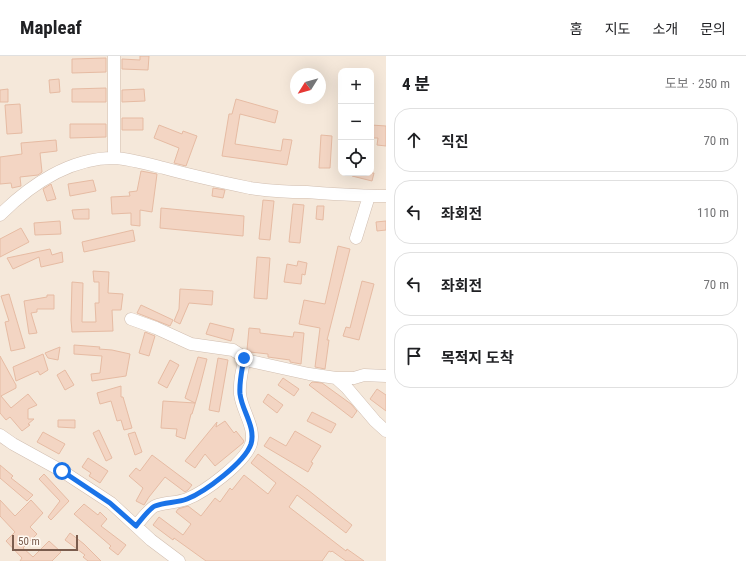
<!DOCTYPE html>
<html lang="ko">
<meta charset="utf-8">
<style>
:root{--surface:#fff;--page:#f2f2f2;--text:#202124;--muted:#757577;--line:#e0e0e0}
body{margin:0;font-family:"Roboto Condensed","Noto Sans KR",sans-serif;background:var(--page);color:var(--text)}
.controls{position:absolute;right:12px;top:12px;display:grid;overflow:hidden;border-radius:8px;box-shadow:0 4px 16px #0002}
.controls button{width:36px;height:36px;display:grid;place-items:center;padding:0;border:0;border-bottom:1px solid var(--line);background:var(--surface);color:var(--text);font:20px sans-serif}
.compass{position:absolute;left:290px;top:12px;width:36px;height:36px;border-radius:50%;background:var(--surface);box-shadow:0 4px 16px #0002;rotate:233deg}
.scale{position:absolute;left:12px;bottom:10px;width:66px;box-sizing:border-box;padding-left:4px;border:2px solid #7a5c4d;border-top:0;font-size:11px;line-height:14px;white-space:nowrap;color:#7a5c4d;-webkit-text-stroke:3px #fffaf3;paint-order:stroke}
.stop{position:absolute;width:12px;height:12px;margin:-9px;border:3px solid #1a73e8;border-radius:50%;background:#fff}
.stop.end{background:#1a73e8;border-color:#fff;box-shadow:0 1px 4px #0008}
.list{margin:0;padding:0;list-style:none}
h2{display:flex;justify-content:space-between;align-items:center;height:52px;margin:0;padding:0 16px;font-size:17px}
h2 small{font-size:13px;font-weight:400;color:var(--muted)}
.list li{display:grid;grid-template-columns:26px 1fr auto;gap:12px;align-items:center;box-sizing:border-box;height:64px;margin:0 8px 8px;padding:0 8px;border:1px solid var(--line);border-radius:16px}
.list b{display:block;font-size:15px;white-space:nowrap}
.list em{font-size:13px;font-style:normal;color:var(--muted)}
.icon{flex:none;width:22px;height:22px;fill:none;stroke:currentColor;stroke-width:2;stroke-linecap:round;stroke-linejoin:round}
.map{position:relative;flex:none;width:386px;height:505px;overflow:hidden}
header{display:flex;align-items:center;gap:24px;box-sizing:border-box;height:56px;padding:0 20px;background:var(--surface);border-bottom:1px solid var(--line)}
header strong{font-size:19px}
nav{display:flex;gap:22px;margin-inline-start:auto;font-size:14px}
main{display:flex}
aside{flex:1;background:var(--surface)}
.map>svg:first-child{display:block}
.residential{fill:#f5e8da;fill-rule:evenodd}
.building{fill:#f3d5c3;stroke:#e6bba3}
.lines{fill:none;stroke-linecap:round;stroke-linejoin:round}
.minor-casing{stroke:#d1beb0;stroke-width:13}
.minor{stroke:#fff;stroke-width:12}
.route{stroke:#1a73e8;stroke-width:5}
</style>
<header>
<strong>Mapleaf</strong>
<nav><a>홈</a><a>지도</a><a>소개</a><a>문의</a></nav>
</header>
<main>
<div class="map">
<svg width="386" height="505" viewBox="0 0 386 505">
<rect width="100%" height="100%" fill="#fdf6ec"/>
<!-- residential -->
<path class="residential" d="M0 0H386V505H0ZM341 15H371V117H341ZM296 18H320V42H296Z"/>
<!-- building -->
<path class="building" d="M140 0H149L148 14 122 13V3L140 4Z
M106 2V16L72 17V3Z
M59 23 60 36 50 37 49 24Z
M106 32V46H72V33Z
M8 33V46H0V34Z
M144 33 145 45 122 46V34Z
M236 43 278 55 275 67 240 58 235 88 281 95 283 83 292 84 287 109 222 100 229 58H232Z
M20 48 22 77 7 78 5 49Z
M122 62H143V74H122Z
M70 68H106V81L70 82Z
M159 69 182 78 183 75 197 80 186 110 174 107 179 92 154 82Z
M371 69 386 70V90L377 89 378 82H371Z
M321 79 332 80 330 112H319Z
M56 84 57 95 40 97 42 116 38 119 20 121 21 130 12 132 11 127 0 128V101L22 98 21 87Z
M141 115 157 118 152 156 140 154V170L131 169V157L112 158 111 141 130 140 129 136 137 135Z
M352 117H374L372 125 352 120Z
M93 124 96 135 70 140 68 128Z
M51 128 56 143 47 145 43 133Z
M213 132 225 134 223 142 212 140Z
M263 144 274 145 270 184 259 183Z
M293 148 304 149 300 187 289 186Z
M317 150H324L323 164 316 163Z
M161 152 244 160 243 180 160 172Z
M89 153V163H74L72 154Z
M60 165 61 178 35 179 34 167Z
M386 165V174L377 175 376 166Z
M21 172 29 186 0 201V183Z
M133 174 135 185 84 196 82 186Z
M338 190 350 193 327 284H329L325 313 315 311 320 272 299 268 304 244 325 248Z
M50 193 52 199 62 196 63 206 41 211 39 201 13 213 7 202Z
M257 201 270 202 267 243 254 242Z
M298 205 307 207 305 219 302 218 301 228 284 226 287 208 297 210Z
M93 215 109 216 108 237 123 238 121 254H112L113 275 72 276 71 264 72 226 83 227 82 266H96L95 247H99V226H94Z
M362 225 374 228 359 284 343 280 346 271 350 272Z
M180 233 213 235 212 249 189 247 180 268 174 265 179 253Z
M9 238 25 292 11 295 5 266 9 265 1 240Z
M47 239H54V253H37V256L31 257 37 277 29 278 24 245 47 241Z
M141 249 173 264 170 270 137 257Z
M210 267 234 273 231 285 206 278Z
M249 272 260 273V277L293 281 294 276 304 277 301 308 290 306V304L268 301V298L250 296 247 294Z
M145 276 155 280 149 300 139 297Z
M74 289 100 291 99 293 112 294 130 298 126 320 92 325 91 318 100 317 102 300 74 298Z
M60 291 58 304 48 302 45 297Z
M43 298 48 314 40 319 38 315 16 325 13 311Z
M0 300 16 329V332L1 340 11 352 28 338 37 349 28 353V363H34L28 368 30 369 22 375 10 361 6 364 0 357Z
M198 301 207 303 198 338 192 358H191L185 383 176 380 177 373 161 372 163 345 195 347 185 342Z
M218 302 228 304 219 356 209 354Z
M170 304 179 309 167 332 158 327Z
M65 314 74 329 65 334 57 319Z
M283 322 299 333 294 340 278 329Z
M312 326 322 327 351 348 357 355 352 362 309 329Z
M121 330V341H123L132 372 124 374 121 364 117 365 111 345 100 348 97 337Z
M377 333 386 339V355L370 343Z
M268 338 283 349 277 357 263 346Z
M312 356 336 368 331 377 307 365Z
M58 364H75V372L58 371Z
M225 365 234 377 236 375 244 385 243 387 215 410 205 398 195 412 185 405 217 366 216 371Z
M99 374 112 402 106 405 93 377Z
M295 375 321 390 311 406 313 407 308 416 264 390 270 381 286 390Z
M43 376 65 388 59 398 37 386Z
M135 376 142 396 135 399 128 378Z
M258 398 308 434 352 469 346 477 297 439 289 451 346 495 347 493 364 505H346L332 495 331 496 329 495 322 505H206L174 482 173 484 153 469 159 461 183 479 191 468 176 456 178 453 188 450 201 460 215 442 220 446 230 432 232 434 244 419 268 438 276 427 251 407Z
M152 399 192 429 188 434 185 436 165 421 149 441 144 449 136 445 143 432 129 420 136 412 140 415Z
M88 402 108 415 100 427 89 420 91 417 82 411Z
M0 409 13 420 11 422 33 439 27 445 0 422Z
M44 418 69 445 51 464 48 461 60 445 39 423Z
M0 444 15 460 31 444 43 457 30 471 37 478 23 492 33 501 49 485 61 496 52 505H20L22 502 6 485 15 476 0 460Z
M84 448 98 459 100 456 107 463 101 470 126 489 118 499 109 492 111 490 74 458Z
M70 477 84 488 101 505H88L83 501 85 499 65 484Z"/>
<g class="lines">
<!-- minor casing -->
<g class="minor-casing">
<path id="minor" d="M114 0V102
M0 159C30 129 70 102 114 102 131 103 148 108 164 112 193 120 221 126 250 132 269 135 288 136 307 136 334 138 360 140 386 140
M356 182 369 140
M131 263 156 272 191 288 233 294 250 305 309 318 336 322 347 332 375 365 386 375
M336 322H354L364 319 386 320
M0 379 13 388 62 415 111 447 151 484 179 505
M136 470C140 465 150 452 155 450 165 446 177 447 187 443 205 436 245 406 251 388 256 372 242 355 240 338 239 326 242 314 245 302"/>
</g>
<!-- minor -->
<use href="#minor" class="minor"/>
</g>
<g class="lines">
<!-- route -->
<path class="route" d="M62 415 110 447 136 470C140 465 150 452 155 450 165 446 177 447 187 443 205 436 245 406 251 388 256 371 242 355 240 338 239 326 242 314 244 302"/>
</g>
</svg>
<div class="controls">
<button>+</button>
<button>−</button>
<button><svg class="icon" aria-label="locate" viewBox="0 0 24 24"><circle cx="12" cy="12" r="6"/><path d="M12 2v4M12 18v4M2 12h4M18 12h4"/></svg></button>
</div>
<svg class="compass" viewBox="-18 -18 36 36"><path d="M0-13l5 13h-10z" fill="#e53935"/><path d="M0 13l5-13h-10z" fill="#757577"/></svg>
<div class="scale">50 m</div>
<div class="stop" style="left:62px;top:415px"></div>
<div class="stop end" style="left:244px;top:302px"></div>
</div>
<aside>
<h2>4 분<small>도보 · 250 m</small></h2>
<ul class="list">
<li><svg class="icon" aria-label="ahead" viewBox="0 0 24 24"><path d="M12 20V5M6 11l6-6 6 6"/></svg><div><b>직진</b></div><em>70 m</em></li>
<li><svg class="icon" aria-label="left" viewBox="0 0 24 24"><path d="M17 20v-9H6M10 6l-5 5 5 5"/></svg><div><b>좌회전</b></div><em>110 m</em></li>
<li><svg class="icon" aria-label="left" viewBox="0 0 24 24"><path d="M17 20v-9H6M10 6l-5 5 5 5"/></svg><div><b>좌회전</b></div><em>70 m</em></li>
<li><svg class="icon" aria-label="arrive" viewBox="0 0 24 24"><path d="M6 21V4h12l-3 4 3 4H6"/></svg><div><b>목적지 도착</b></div></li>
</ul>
</aside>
</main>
